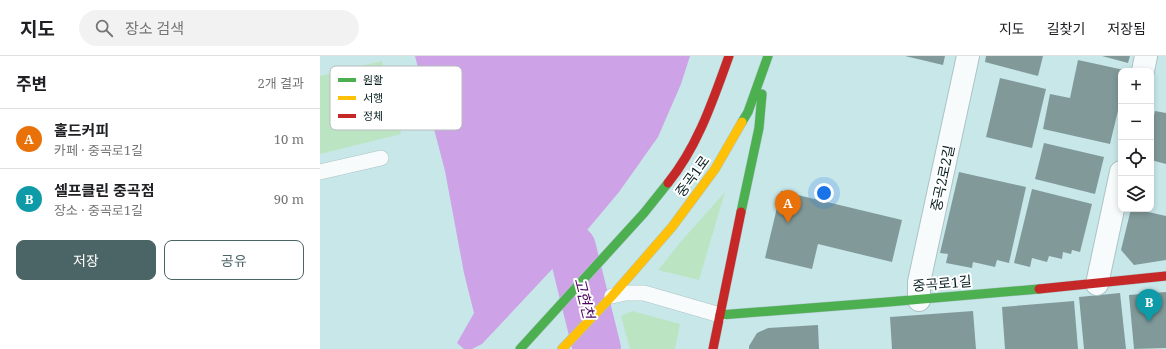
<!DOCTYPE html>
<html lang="ko">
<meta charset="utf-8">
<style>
:root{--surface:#fff;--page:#f2f2f2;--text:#202124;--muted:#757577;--line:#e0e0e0;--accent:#4b6466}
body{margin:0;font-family:"Noto Serif","Noto Sans KR",serif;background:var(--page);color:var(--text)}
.controls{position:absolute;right:12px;top:12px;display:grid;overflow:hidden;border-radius:8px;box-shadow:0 2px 6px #0003}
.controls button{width:36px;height:36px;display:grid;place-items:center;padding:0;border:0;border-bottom:1px solid var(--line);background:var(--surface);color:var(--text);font:20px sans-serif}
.you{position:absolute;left:504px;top:137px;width:14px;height:14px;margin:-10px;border:3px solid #fff;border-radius:50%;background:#1a73e8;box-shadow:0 0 0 6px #1a73e833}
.badge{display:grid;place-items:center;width:26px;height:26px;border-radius:50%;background:var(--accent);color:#fff;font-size:13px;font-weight:700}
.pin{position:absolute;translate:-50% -33px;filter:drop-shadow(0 1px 2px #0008)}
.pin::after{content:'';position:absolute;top:21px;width:14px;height:12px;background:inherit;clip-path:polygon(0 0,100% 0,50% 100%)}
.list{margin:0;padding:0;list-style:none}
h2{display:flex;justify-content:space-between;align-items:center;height:52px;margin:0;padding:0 16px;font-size:17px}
h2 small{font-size:13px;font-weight:400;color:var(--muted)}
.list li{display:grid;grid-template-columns:26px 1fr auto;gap:12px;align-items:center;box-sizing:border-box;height:60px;padding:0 16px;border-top:1px solid var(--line)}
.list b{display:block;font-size:15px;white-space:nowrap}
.list p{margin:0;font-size:13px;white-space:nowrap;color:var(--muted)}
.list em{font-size:13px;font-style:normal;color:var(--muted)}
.actions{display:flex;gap:8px;padding:12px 16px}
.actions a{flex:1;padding:9px 0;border:1px solid var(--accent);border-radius:8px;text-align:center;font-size:14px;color:var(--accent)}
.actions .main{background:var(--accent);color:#fff}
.icon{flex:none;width:22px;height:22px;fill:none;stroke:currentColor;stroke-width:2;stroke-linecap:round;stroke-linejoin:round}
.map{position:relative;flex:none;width:846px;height:293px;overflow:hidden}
header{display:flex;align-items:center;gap:24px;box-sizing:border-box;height:56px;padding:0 20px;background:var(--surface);border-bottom:1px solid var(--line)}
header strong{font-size:19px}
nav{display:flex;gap:22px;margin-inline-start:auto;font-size:14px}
.search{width:280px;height:36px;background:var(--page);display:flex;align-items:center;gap:10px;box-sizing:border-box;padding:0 14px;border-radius:22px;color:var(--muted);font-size:15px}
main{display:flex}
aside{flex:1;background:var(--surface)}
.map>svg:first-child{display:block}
.green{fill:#bbe5c2}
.water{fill:#cea2e6}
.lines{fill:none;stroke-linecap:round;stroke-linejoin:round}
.river{stroke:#cea2e6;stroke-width:48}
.building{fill:#819a99}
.lane-casing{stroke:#acc3c5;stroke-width:16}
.street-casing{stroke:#acc3c5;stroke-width:24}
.fast-casing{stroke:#acc3c5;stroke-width:10}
.slow-casing{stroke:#acc3c5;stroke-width:10}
.jam-casing{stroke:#acc3c5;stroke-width:10}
.lane{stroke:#f7fbfc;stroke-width:15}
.street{stroke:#f7fbfc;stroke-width:22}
.fast{stroke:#4caf50;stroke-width:9}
.slow{stroke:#ffc107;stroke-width:9}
.jam{stroke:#c62828;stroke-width:9}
.labels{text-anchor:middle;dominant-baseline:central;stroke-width:4;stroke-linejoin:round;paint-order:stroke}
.street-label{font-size:14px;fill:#071e1f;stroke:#fff}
.water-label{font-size:15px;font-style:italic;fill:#4d005e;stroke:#fff}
.key{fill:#fff;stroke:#b5bcbc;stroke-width:1}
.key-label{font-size:11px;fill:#071e1f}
</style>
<header>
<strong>지도</strong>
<div class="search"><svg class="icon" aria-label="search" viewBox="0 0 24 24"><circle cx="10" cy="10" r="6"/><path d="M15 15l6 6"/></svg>장소 검색</div>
<nav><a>지도</a><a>길찾기</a><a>저장됨</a></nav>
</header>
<main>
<aside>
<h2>주변<small>2개 결과</small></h2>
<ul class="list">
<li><span class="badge" style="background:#e8710a">A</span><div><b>홀드커피</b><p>카페 · 중곡로1길</p></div><em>10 m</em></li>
<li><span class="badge" style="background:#0f9aa8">B</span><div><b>셀프클린 중곡점</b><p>장소 · 중곡로1길</p></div><em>90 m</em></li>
</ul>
<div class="actions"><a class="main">저장</a><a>공유</a></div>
</aside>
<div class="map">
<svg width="846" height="293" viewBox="0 0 846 293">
<rect width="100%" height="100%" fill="#c8e7e9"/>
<!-- green -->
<path class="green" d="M62 5 81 78 0 98V20Z
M405 136 379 224 338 214 364 182Z
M312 255 360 268 355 293H310L301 260Z"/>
<!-- water -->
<path class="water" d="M95 0H370L361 28 338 81 299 136 252 192 162 288 152 293H144L137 287 154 257 144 217 125 115Z"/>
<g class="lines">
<!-- river -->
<path class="river" d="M252 192 277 293"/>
</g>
<!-- building -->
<path class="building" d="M585 0H625L623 9Z
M666 0H723L718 20 665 6Z
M782 0H810L808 7Z
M758 4 804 14 801 15V42L790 88 723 73 730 38 750 42Z
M680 22 726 33 712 92 666 81Z
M835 55 846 57V108L831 104V72Z
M724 87 784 101 775 138 715 123Z
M639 116 706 131 689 207 677 204 675 211 653 206 652 212 626 207 628 198 620 197Z
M712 133 772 148 760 196 752 194 751 198 743 196 742 203 729 200 727 206 712 202 710 211 694 207Z
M461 135 582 164 572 206 498 188 492 213 445 202Z
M811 153H815L846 160V204L814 209 801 194Z
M846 236V292L814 293 809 239Z
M800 237 806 293H764L759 241Z
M754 245 758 293H685L682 251Z
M653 255 656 293H572L570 261Z
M498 269 499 293H429V290L437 277 448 272Z"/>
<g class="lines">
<!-- lane casing -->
<g class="lane-casing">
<path id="lane" d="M0 116 61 102
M292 240 306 237H324L400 259"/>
</g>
<!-- street casing -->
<g class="street-casing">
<path id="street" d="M823 15 826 0
M777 228 801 116
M599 244V226L648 0"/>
</g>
<!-- fast casing -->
<g class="fast-casing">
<path id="fast" d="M422 66 428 56 448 0
M421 156 439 72 442 38
M400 259 568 246 719 233
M200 293 324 157 348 127"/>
</g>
<!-- slow casing -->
<g class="slow-casing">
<path id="slow" d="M242 293 292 240 352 171 395 113 422 66"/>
</g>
<!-- jam casing -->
<g class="jam-casing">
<path id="jam" d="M348 127C378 90 393 44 409 0
M719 233 846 220
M393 293 421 156"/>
</g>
<!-- lane -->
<use href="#lane" class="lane"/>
<!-- street -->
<use href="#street" class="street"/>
<!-- fast -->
<use href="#fast" class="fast"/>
<!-- slow -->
<use href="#slow" class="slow"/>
<!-- jam -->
<use href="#jam" class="jam"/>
</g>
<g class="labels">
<!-- street labels -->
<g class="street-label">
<text transform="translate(372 120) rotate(-54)">중곡1로</text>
<text transform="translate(622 122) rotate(-78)">중곡2로2길</text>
<text transform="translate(622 227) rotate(-5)">중곡로1길</text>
</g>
<!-- water labels -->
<g class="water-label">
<text transform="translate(265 242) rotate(76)">고현천</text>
</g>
</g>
<!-- legend -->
<rect x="10" y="10" width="132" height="64" rx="6" class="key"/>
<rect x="18" y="22" width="18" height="4" fill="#4caf50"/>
<rect x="18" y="40" width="18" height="4" fill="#ffc107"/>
<rect x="18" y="58" width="18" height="4" fill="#c62828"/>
<g class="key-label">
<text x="43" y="28">원활</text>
<text x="43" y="46">서행</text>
<text x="43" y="64">정체</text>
</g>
</svg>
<div class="controls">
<button>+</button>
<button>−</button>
<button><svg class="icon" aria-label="locate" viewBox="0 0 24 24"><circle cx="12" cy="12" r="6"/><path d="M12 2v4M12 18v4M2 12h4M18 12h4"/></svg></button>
<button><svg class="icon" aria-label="layers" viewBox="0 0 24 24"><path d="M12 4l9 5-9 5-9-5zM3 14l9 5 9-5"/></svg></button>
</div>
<div class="you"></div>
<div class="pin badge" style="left:468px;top:167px;background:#e8710a">A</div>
<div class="pin badge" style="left:829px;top:266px;background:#0f9aa8">B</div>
</div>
</main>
